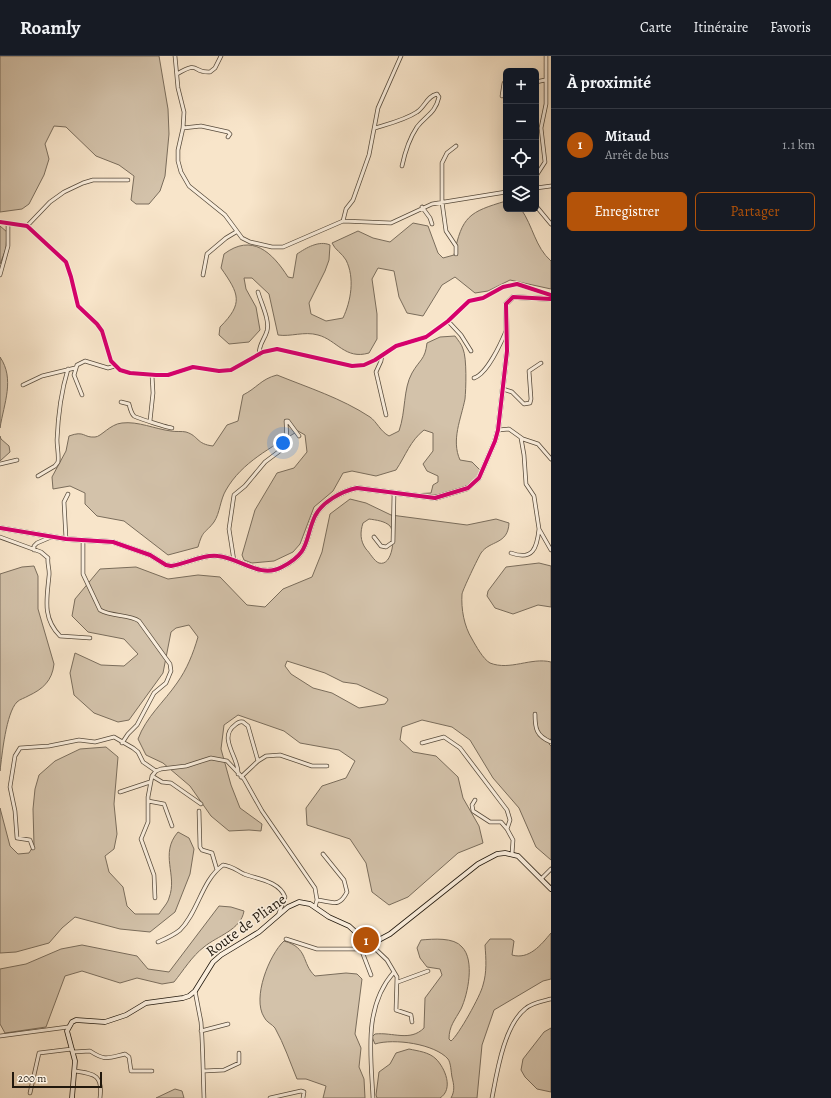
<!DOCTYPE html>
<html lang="fr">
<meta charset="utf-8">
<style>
:root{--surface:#171b24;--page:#20242c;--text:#f1f3f6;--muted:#9ea1a6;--line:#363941;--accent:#b45309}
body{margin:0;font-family:Alegreya,serif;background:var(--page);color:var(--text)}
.controls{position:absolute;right:12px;top:12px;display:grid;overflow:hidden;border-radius:6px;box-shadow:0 4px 16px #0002}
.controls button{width:36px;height:36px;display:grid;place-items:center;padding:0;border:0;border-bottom:1px solid var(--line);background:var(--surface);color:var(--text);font:20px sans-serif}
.scale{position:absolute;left:12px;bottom:10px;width:90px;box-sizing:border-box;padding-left:4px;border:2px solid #21180d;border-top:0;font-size:11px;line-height:14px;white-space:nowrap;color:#21180d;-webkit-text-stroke:3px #faeedd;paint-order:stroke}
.you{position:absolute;left:283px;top:387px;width:14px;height:14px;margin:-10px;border:3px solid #fff;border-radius:50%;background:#1a73e8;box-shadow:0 0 0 6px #1a73e833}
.badge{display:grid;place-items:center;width:26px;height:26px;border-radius:50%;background:var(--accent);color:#fff;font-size:13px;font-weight:700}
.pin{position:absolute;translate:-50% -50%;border:2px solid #fff;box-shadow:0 1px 4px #0006}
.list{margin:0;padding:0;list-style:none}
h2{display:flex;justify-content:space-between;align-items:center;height:52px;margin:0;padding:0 16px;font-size:17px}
h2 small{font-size:13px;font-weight:400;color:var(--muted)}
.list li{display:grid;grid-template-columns:26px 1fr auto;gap:12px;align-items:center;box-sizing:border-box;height:72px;padding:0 16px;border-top:1px solid var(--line)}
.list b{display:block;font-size:15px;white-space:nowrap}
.list p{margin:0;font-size:13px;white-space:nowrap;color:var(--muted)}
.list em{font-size:13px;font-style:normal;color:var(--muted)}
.actions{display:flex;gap:8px;padding:12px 16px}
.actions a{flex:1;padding:9px 0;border:1px solid var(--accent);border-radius:6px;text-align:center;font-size:14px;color:var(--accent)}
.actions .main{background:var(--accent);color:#fff}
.icon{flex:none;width:22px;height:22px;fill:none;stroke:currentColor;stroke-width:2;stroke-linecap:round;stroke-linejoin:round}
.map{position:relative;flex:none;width:551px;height:1042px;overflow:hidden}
header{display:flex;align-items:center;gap:24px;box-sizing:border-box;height:56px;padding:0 20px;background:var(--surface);border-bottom:1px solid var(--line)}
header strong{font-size:19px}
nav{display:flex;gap:22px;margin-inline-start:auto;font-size:14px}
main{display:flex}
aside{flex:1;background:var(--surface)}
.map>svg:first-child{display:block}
.green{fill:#d3c2aa;stroke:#7a6d5c;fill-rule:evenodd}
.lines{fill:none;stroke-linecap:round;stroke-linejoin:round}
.street-casing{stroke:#574b3c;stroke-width:4.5}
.secondary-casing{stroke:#21180d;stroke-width:5.5}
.street{stroke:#faeedd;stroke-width:3}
.secondary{stroke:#faeedd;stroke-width:4}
.cycleway-casing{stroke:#faeedd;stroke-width:6}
.cycleway{stroke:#d6006c;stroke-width:4}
.labels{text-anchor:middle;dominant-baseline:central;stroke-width:3;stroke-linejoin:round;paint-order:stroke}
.street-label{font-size:15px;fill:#21180d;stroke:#faeedd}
</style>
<header>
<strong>Roamly</strong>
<nav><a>Carte</a><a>Itinéraire</a><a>Favoris</a></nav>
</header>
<main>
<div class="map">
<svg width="551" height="1042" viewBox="0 0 551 1042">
<rect width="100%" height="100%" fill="#f8e5ca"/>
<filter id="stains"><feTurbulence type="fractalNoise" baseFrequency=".005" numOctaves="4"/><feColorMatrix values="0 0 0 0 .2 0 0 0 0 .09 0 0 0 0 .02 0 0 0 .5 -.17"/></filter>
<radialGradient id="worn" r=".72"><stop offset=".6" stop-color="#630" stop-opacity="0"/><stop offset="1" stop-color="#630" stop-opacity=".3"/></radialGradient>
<!-- green -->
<path class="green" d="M0 0H159L168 53 169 78 165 120 160 135 149 148H136L131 144 134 120 119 109 96 100 66 71 54 70 45 88 49 103 44 119 29 148 22 153 0 156Z
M506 145V153H521C533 170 535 191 551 205V233L510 224 488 235 475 237 455 221 442 229 423 260 407 257 399 241 394 215 378 212 372 223 377 258V283L369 297C345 304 337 284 318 279 304 275 291 281 278 279L269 238 252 222H244L246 233 256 251 260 274 249 286 229 288 219 279 220 271C244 247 239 238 221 212L224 198C252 177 272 196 288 221L293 222 297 198C306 192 319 184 330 189L329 204 325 215 309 247 311 258 326 265 343 262C351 245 355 222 346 204 342 197 335 194 332 187L358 175 373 182 390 186 413 167 428 170 438 197 443 202 454 199C462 160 469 156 506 145Z
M0 170 7 176 6 193 0 208Z
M455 280C458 284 462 289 463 293 467 302 466 333 465 343 461 363 451 384 460 404L472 406 481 415C465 439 438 441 412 438L431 437 433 429 438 426V420L427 415 423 408 433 395V377L424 374C410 385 406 399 396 414L376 420 352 415 343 417 333 435 314 451 300 488 293 496 274 505 252 507 244 504 242 499 255 454 277 417 294 412 307 396 305 379 298 375C271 392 242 406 226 434 220 444 220 457 214 466 205 478 203 473 198 491L168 499 124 465 97 460 85 448V437L70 430 53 433 52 421 66 395 69 380C85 374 83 382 95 381 101 381 110 368 122 367 138 365 155 373 171 375 176 376 182 375 186 376 199 380 196 388 213 390L227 369 238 365 243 339C257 332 261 323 277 319 309 332 341 342 370 361 377 366 380 375 389 380L399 375C406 355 403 333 412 317 420 303 425 304 427 287L440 281Z
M0 301C15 323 4 347 0 372Z
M0 380 1 383 9 390 10 396 0 405Z
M350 443 366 447 391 459 467 469 496 463 509 467C508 489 490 484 481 497 478 502 463 533 462 538 461 553 464 570 472 583 476 590 483 603 490 607 510 615 531 601 551 606V682L549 688 551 690V804L536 791 519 752 493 722 470 684 452 671 422 664 402 671 400 684 413 696 436 700 458 721 463 742 479 770 483 787 458 797 408 841 389 849 372 836 366 807 350 783 307 769 306 752 322 730 346 722 355 705 339 694 300 687 284 675 238 659 224 669 221 693 231 729 240 752 262 768 261 775 249 774 229 775 211 760 190 730 163 707 146 699 138 683C146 661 164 646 177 627 187 613 193 598 198 581L189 569 176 572 171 576 163 617 129 664 118 666 94 657 74 639 70 617 75 597 101 609 124 610 138 598 124 583 88 576 72 560 75 543 100 513 136 511 168 523 198 519 220 521 247 549 265 551 283 533 312 521 322 496 330 458ZM369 463C376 464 385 465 390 470 396 478 393 511 379 507 374 505 370 497 366 493 360 485 360 476 363 467ZM287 605 325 617 343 626 357 628 387 642 388 644 385 648 359 652 332 637 313 632 291 618 285 610Z
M539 507 551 510V551L538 549 513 558 495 552 487 540 488 535 506 511Z
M34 510 38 520V553L54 608C52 625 43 633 28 640 25 642 20 643 17 646 6 657 2 699 0 715V518L22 511Z
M106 691 118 701 114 748 117 778 114 793 105 800 109 816 123 831 127 850 135 858H159C162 853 168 847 169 842 178 819 159 798 178 776L189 782 194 793 190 818 175 856 150 876 120 873 75 861 62 872 49 887 16 896 0 897V752L10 790 18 798 29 797 34 789 33 753 35 733 39 719 55 705 80 693Z
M219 850 231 851 244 855C241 874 217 880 204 891 192 900 183 915 174 926L162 928 137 922 120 927 82 915 65 920 46 971 5 977 0 968V913L26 908 61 893 82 889 137 900 148 913 169 916Z
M551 877V923L543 925 494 954 482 989 477 1042H451C455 1035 454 1029 452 1021 451 1016 451 1007 448 1003 435 988 394 982 375 988L372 981 375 978C393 976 410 986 424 972L425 942 442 919 440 913 427 911 420 902 417 892 421 884C433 883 454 881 462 891 475 904 468 938 461 953 455 964 449 970 449 983L451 985C458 980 481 939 483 929 487 916 486 903 485 889L490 883H511L514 885 512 899C529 904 541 889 551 877Z
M284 885C309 892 301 907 315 920L346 917 357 918 362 923 355 978 361 992 359 1011 364 1023 365 1042H323L326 1030 306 1023H297C290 1006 284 988 275 972 272 968 266 966 264 961 252 942 269 899 284 885Z
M551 972V1036L537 1033 525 1021 521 1014 523 1003 544 976Z
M409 993C418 995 429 996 436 1003 445 1012 454 1033 440 1042H377L376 1039 379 1016 390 1008 396 997Z
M175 1033 182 1035 184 1042H156Z"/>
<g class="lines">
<!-- street casing -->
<g class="street-casing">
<path id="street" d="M175 0 178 32 184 56 183 72 178 94V105L181 116 189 130 225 159 242 182 250 186 272 191H283L343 165 391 167 432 148 506 136
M177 18C201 4 191 17 210 16L215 12 221 0
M536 26 545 24
M502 40 504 27 506 26
M183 72 201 70 228 76 230 78 228 81
M375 72C388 68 405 64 417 56 425 51 427 40 437 38L439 41C435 58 426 59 417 71 409 83 405 96 402 110
M456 90 447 97 442 107V146L446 175 456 190V198
M536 120 545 106 541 72 546 48V0
M536 132 551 130
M536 150 551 168
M422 151 430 162 432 168
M343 165 346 153 353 144 369 99 378 52 401 0
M0 166 27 170 66 206 71 221 78 250 97 268 102 275 111 305 120 314 130 317 156 319H168L193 311 219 315 231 314 263 296 277 293 352 310 364 309 375 304 396 290 426 281 448 265 469 245 483 242 503 231 517 228 551 239
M27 170 50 146 64 136 83 127 93 124H128
M0 219 8 190V169
M203 219 207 198 226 182 236 176
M258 236C261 247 270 264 267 275 264 285 259 287 259 299
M448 265 461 279 471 295
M382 299 381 305 376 316 386 359
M474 322C487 318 501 287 506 275
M23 329 42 320 75 312
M503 333 512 336 524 348 530 347 531 343 529 315 541 307
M82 339 74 319 77 309 85 305 108 312 115 310
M121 346 129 348C130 352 131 357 134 360 137 362 169 372 172 372
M150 365 153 337 152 319
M498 374 509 373 523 383 538 388 551 403
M521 382 524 399 526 428 534 440 539 473 551 494
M0 408 17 404
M38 420 55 410 58 406C59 399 57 391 57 384 58 360 61 336 68 313
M0 481 41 496 48 502C47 508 50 514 49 520 47 542 42 562 60 580L90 582
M374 481 381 490 386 491 393 486 394 438
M66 483 64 446 68 438
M83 484V518L100 554C112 561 129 558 139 565L170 608 171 615 166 627 154 637 137 669 128 678 122 687
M34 494V490L37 487 51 481
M511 497C533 505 537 492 539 473
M234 505 229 473 234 439 245 430 265 406 285 391 287 385 286 365H288L299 380
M535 658C535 672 536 680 551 686
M422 687 444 681 460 692 507 754 510 764 507 773 513 784 512 798
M238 718C240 703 217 682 235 669 238 666 240 665 243 666L248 670 258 705
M152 720 162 726 171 727 201 748
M241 721 258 705 266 700 280 699 312 710H327
M120 736 150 726
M475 744 472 749 473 755 490 766H501L507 773
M148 745 164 748 172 770
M199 755 200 791 202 794 212 797 217 814
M33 792 30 784 17 782 15 755 10 731 15 700 20 692 49 690 79 684 95 686 114 681 133 692 138 696 143 706 156 715
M541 823 551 813
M155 842 154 819 141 783 148 766V741L152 720 156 715 161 713 186 710 211 702 227 705 244 723 262 755 315 832 317 844 315 851
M317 844C333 846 339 852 347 836L344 824 323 798
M286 883 317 893H361
M365 883 361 893 371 919
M366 884 387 904 397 921 396 954 411 959 412 966
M158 886C165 883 174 879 180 874 199 855 201 825 223 809 232 810 236 814 244 818 257 823 279 825 285 841L279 857
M398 926 428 915
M195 935C197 945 199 956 201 966 203 991 203 1017 204 1042
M201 975 228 968
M0 980 68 971
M73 996 90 995C105 1005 108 1002 125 998L129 1001 131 1015H152
M75 1015C95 1018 103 1019 100 1042
M204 1015 224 1014 239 1007V997
M30 1037 39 997 72 993
M270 1042 301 1035 304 1036 303 1042
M373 1042C371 999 363 951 394 916
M492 1042C497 1016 504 970 525 953 531 947 543 945 551 943"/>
</g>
<!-- secondary casing -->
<g class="secondary-casing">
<path id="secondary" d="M0 472 66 483 113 486 150 499 166 509 171 510C186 508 203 498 218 500 240 502 260 523 282 511 311 496 304 484 315 460 322 446 342 435 357 432L435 442 468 432 479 422 495 385 498 374 507 295 506 248 513 241 551 243
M72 1042 75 1005 67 975 72 966 76 964 105 966 126 959 146 947 183 942 189 940 195 935 213 906 221 899 259 876 288 851 299 846 310 848 329 861 349 870 362 882 375 886 390 878 478 808 497 798 505 797 518 800 551 833"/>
</g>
<!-- street -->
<use href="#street" class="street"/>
<!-- secondary -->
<use href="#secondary" class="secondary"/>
<!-- cycleway casing -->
<g class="cycleway-casing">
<path id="cycleway" d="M0 166 27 170 66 206 71 221 78 250 97 268 102 275 111 305 120 314 130 317 156 319H168L193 311 219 315 231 314 263 296 277 293 352 310 364 309 375 304 396 290 426 281 448 265 469 245 483 242 503 231 517 228 551 239
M0 472 66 483 113 486 150 499 166 509 171 510C186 508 203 498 218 500 240 502 260 523 282 511 311 496 304 484 315 460 322 446 342 435 357 432L435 442 468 432 479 422 495 385 498 374 507 295 506 248 513 241 551 243"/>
</g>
<!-- cycleway -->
<use href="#cycleway" class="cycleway"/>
</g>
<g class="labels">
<!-- street labels -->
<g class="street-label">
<text transform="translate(246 869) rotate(-36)">Route de Pliane</text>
</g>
</g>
<rect width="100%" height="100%" filter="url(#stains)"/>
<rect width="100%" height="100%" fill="url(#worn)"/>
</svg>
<div class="controls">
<button>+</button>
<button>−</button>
<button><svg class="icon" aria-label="locate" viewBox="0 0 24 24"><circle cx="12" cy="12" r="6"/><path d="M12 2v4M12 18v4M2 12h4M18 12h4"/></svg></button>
<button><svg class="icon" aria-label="layers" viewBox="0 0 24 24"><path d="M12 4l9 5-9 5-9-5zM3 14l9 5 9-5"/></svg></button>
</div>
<div class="scale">200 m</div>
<div class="you"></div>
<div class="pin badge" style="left:366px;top:884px">1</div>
</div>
<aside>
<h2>À proximité<small></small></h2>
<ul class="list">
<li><span class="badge">1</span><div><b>Mitaud</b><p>Arrêt de bus</p></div><em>1.1 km</em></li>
</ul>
<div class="actions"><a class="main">Enregistrer</a><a>Partager</a></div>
</aside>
</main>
